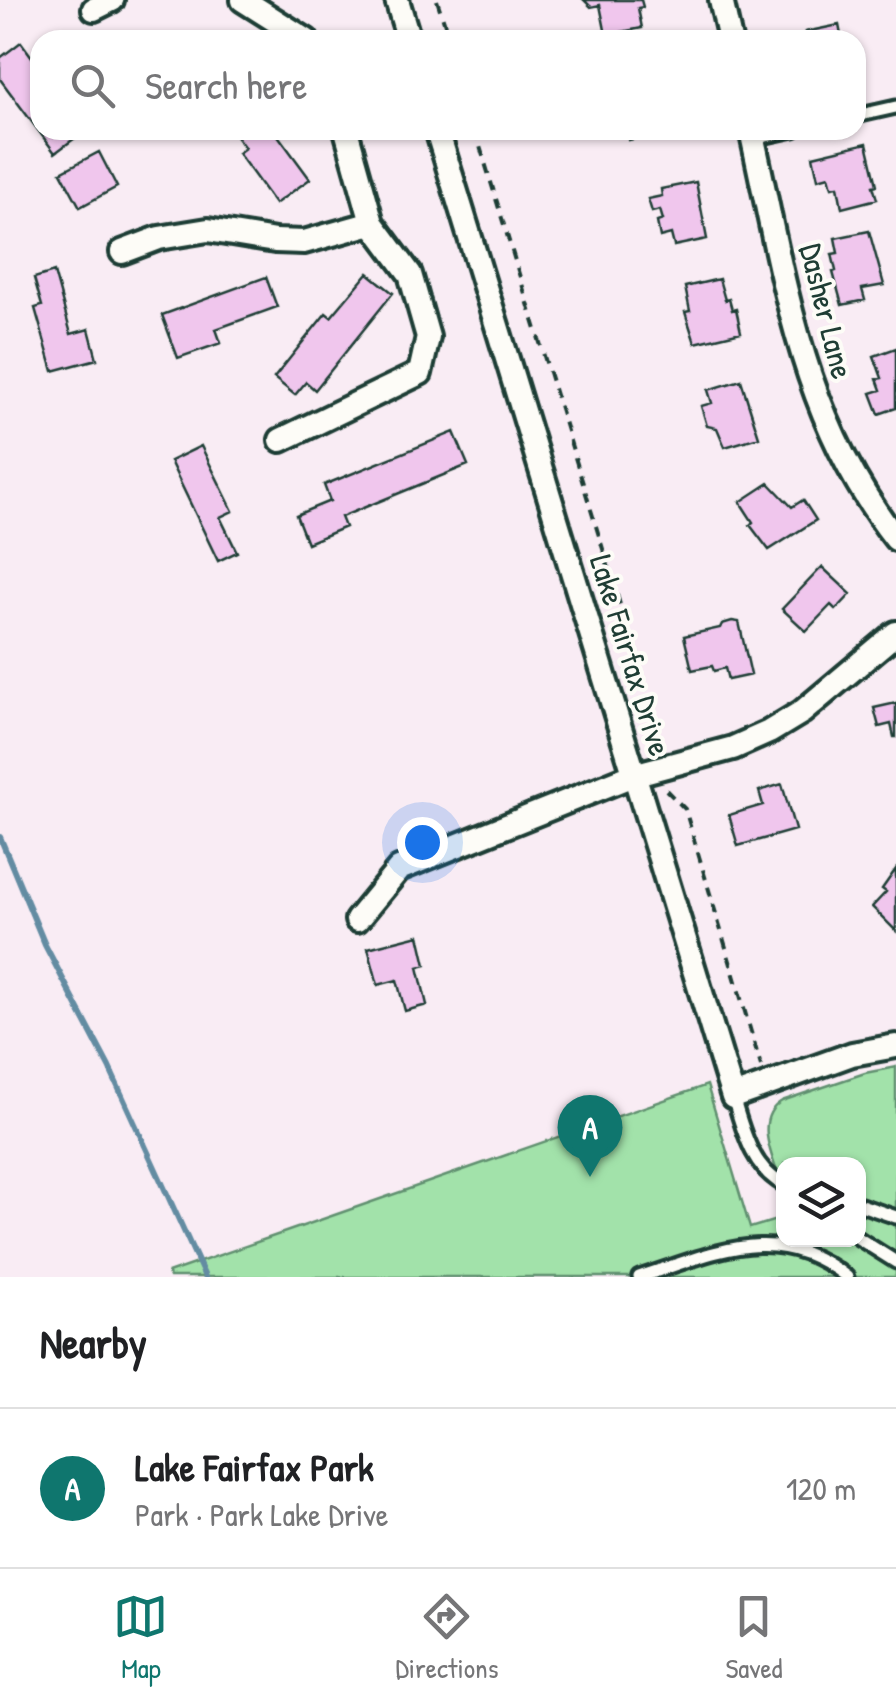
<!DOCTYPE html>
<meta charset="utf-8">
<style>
:root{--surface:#fff;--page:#f6f6f6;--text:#202124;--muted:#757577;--line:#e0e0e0;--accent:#0f766e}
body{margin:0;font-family:"Patrick Hand",sans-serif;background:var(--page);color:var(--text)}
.controls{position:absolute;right:30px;bottom:30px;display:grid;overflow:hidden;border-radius:20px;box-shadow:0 2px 8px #0004}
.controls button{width:90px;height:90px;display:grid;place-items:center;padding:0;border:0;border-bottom:2px solid var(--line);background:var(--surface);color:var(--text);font:50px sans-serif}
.you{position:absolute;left:422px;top:842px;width:35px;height:35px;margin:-25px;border:8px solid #fff;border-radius:50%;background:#1a73e8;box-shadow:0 0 0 15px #1a73e833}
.badge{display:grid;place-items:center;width:65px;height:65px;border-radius:50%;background:var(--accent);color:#fff;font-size:32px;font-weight:700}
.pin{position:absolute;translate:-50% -82px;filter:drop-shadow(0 2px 5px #0008)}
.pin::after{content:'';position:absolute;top:52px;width:35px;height:30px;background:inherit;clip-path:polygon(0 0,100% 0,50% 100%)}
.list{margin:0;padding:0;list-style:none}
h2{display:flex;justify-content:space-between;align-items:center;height:130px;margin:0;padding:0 40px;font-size:42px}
h2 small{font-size:32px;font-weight:400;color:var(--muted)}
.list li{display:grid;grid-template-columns:65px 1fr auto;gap:30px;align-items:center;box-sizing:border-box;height:160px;padding:0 40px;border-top:2px solid var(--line)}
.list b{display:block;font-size:38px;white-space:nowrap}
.list p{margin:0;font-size:32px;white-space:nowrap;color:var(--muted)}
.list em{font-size:32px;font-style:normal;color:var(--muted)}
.icon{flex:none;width:55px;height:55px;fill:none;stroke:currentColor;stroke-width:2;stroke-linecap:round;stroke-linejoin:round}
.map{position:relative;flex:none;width:896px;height:1277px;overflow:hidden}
.search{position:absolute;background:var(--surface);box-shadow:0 2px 8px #0004;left:30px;right:30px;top:30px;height:110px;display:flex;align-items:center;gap:25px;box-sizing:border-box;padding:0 35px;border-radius:30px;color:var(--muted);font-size:38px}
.sheet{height:290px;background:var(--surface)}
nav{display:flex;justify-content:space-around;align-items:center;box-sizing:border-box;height:140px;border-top:2px solid var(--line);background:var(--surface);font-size:28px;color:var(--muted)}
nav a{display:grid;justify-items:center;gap:5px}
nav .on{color:var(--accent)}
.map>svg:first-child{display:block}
.green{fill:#a2e2aa;stroke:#60906f;stroke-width:2.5}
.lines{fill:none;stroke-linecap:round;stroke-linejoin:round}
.stream{stroke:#638ca2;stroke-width:6}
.building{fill:#f0c6ed;stroke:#1f3d34;stroke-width:2.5}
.lane-casing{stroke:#1f3d34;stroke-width:19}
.street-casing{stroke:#1f3d34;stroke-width:30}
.path{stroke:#1f3d34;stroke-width:4;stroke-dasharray:10 8;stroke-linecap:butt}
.lane{stroke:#fdfcf7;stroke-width:11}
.street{stroke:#fdfcf7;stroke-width:22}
.labels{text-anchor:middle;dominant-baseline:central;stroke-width:8;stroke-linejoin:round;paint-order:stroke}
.street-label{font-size:32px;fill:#1f3d34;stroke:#fdfcf7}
</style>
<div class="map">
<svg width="896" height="1277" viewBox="0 0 896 1277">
<rect width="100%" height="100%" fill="#f9ecf4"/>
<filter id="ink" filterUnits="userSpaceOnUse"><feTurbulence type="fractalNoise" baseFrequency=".01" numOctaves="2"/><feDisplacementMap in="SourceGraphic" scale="20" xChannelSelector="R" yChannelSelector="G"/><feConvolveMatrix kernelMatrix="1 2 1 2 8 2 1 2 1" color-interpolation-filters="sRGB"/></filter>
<g filter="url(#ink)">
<!-- green -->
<path class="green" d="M896 1067V1277H170L168 1273 707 1085 750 1228 783 1218 784 1240H858V1164H784L783 1189C775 1162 751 1119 782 1101L865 1073Z"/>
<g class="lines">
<!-- stream -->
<path class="stream" d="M0 837 45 945 109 1067 205 1277"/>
</g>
<!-- building -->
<path class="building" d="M584 0H641L643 7 638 8 642 28 606 35 600 5 591 7Z
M839 25 842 40H807L805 32Z
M21 42 40 68V130L83 132 55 153 0 79V58Z
M232 130H274L310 179 275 204 238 153 245 148Z
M627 130H665V132L629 140Z
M867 143 877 185 873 186 877 199 842 208 838 186 832 187 829 176 818 179 813 156Z
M99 152 117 187 80 207 61 172Z
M696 182 707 239 674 246 671 234 660 237 657 222 663 220 660 210 652 212 648 199 662 196 661 189Z
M869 231 884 285 862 289 865 300 842 305 833 272 836 271 832 254 838 253 835 238Z
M54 272 71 334 89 329 97 359 53 371 35 308 42 306 34 278Z
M368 273 393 293 315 390 306 382 295 395 274 378 326 313 331 317Z
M266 277 277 307 216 329 221 343 178 358 162 315Z
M719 279 725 300 729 299 732 310 736 309 741 332 695 343 685 312 690 311 685 287Z
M896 348V408L879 414 871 393 881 390 877 379 882 378 874 356Z
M741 380 759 437 725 447 717 428 707 426 701 406 712 403 708 390Z
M454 432 468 465 341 517 345 527 307 543 296 515 330 501 324 485Z
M201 446 233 511 220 517 237 552 218 561 170 461Z
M769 483 792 507 803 500 816 520 769 550 750 525 753 522 740 502Z
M822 567 851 594 836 610 831 605 806 631 782 609Z
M732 621 739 622 751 675 728 680 725 668 714 671 712 666 692 670 684 636 720 628 722 624Z
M896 703V737H894L891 724 879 727 874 708Z
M782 784 795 830 738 846 729 815 763 805 759 791Z
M896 869V931L872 907 886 892 882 889Z
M419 935 426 965 418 967 427 1005 405 1011 397 980 378 985 368 948Z"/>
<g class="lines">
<!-- lane casing -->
<g class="lane-casing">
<path id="lane" d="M856 116 896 107
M753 139 794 130
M733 1097C743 1129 751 1168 784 1185
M858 1204 896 1217
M858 1238 896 1262
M639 1277C716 1253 775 1220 847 1277"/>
</g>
<!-- street casing -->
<g class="street-casing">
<path id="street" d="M243 0 306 40
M397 0 409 40
M721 0 730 40
M94 9 112 0
M437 130 733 1097 852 1054 896 1046
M751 130C784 277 800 417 896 539
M122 252 159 238 208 230 275 241 304 242 372 223
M281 440 420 373 428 337 410 274 372 223 346 130
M357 920 399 869 633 775 733 748 769 732 802 712 896 633"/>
</g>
<!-- path -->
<path class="path" d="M437 0 450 40
M475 130 654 716V747
M666 790 685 809 761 1066"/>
<!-- lane -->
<use href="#lane" class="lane"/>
<!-- street -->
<use href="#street" class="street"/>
</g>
</g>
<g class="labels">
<!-- street labels -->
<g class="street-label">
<text transform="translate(827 311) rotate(76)">Dasher Lane</text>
<text transform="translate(631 655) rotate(73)">Lake Fairfax Drive</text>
</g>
</g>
</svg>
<div class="controls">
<button><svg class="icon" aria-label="layers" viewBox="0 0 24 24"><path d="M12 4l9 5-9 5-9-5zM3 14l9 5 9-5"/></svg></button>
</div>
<div class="you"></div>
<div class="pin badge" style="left:590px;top:1177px">A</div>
<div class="search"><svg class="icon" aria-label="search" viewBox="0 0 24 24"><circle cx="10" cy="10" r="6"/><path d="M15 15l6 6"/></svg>Search here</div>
</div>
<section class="sheet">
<h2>Nearby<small></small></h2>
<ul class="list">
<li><span class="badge">A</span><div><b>Lake Fairfax Park</b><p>Park · Park Lake Drive</p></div><em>120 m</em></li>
</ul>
</section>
<nav>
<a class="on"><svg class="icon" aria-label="map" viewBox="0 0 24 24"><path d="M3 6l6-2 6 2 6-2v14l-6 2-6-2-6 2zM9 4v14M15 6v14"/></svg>Map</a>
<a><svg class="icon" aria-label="directions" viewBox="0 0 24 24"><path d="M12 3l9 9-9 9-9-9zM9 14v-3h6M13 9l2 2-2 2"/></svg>Directions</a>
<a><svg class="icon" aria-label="saved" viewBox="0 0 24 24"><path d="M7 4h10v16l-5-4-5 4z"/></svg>Saved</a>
</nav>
